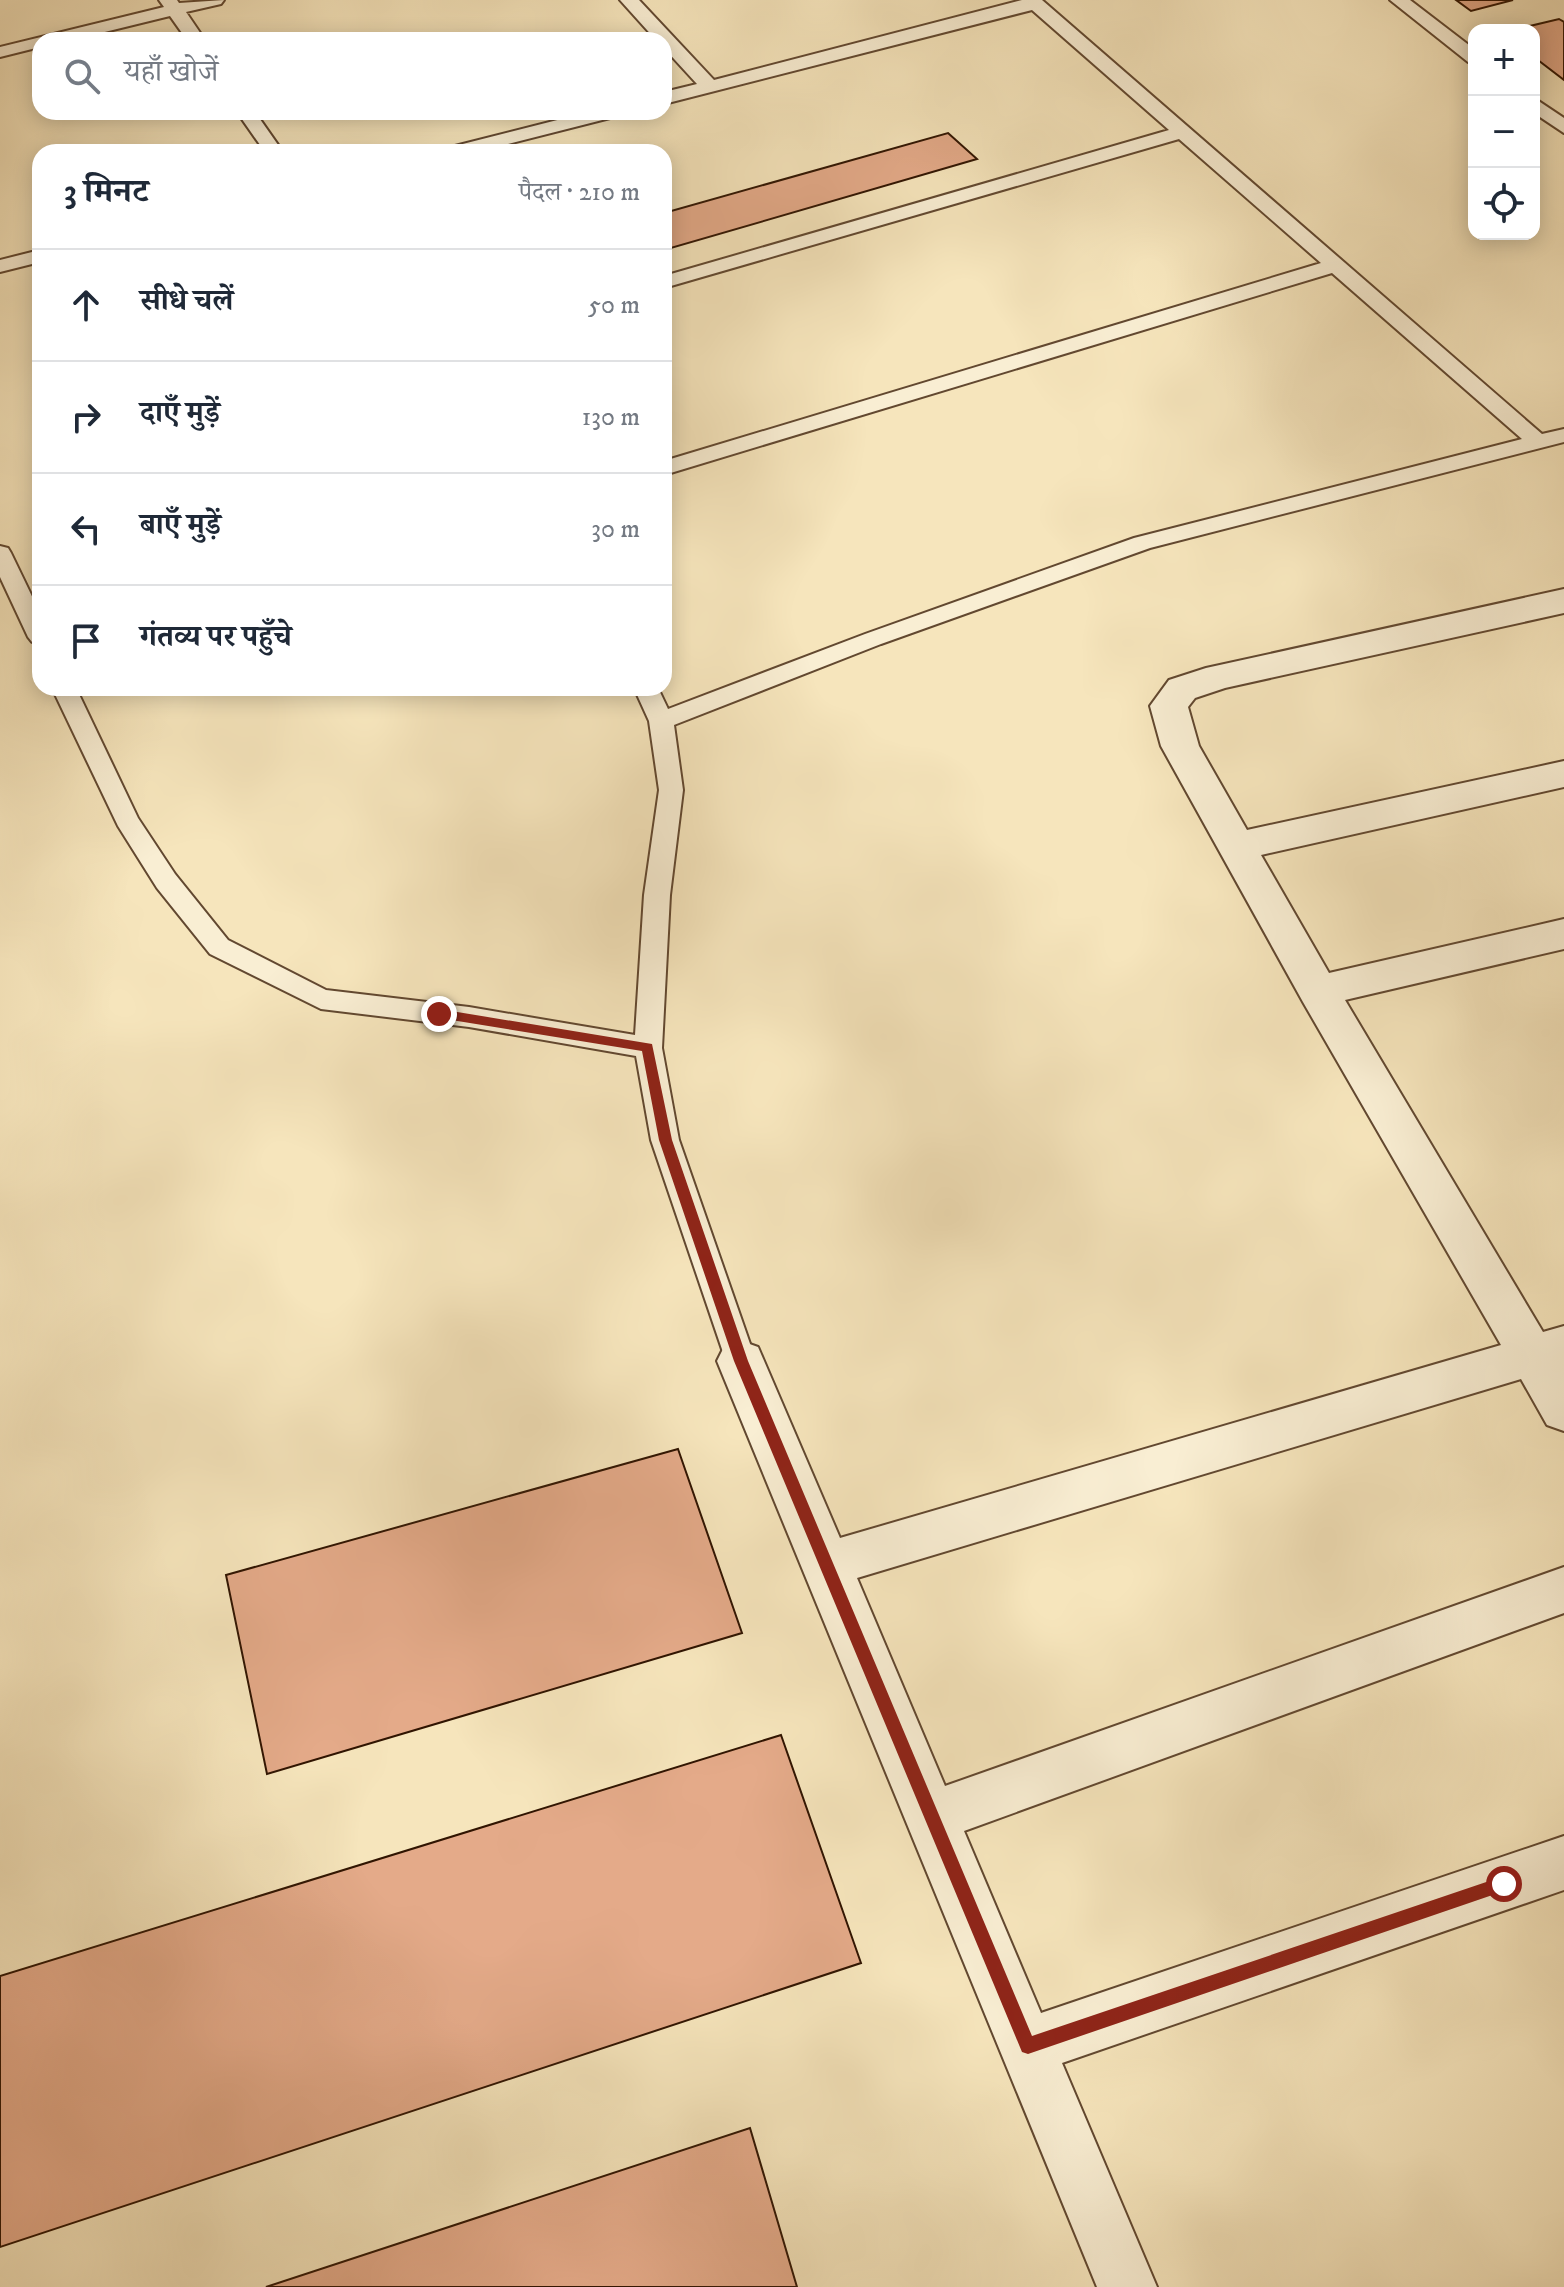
<!DOCTYPE html>
<html lang="hi">
<meta charset="utf-8">
<style>
:root{--surface:#fff;--page:#f6f6f7;--text:#1f2937;--muted:#747a83;--line:#e0e1e3}
body{margin:0;font-family:"IM FELL DW Pica","Noto Serif Devanagari",serif;background:var(--page);color:var(--text)}
.controls{position:absolute;right:24px;top:24px;display:grid;overflow:hidden;border-radius:16px;box-shadow:0 4px 20px #0003}
.controls button{width:72px;height:72px;display:grid;place-items:center;padding:0;border:0;border-bottom:2px solid var(--line);background:var(--surface);color:var(--text);font:40px sans-serif}
.stop{position:absolute;width:24px;height:24px;margin:-18px;border:6px solid #8f2418;border-radius:50%;background:#fff}
.stop.end{background:#8f2418;border-color:#fff;box-shadow:0 2px 8px #0008}
.list{margin:0;padding:0;list-style:none}
h2{display:flex;justify-content:space-between;align-items:center;height:104px;margin:0;padding:0 32px;font-size:34px}
h2 small{font-size:26px;font-weight:400;color:var(--muted)}
.list li{display:grid;grid-template-columns:52px 1fr auto;gap:24px;align-items:center;box-sizing:border-box;height:112px;padding:0 32px;border-top:2px solid var(--line)}
.list b{display:block;font-size:30px;white-space:nowrap}
.list em{font-size:26px;font-style:normal;color:var(--muted)}
.icon{flex:none;width:44px;height:44px;fill:none;stroke:currentColor;stroke-width:2;stroke-linecap:round;stroke-linejoin:round}
.map{position:relative;flex:none;width:1564px;height:2287px;overflow:hidden}
.search{position:absolute;background:var(--surface);box-shadow:0 4px 20px #0003;left:32px;top:32px;width:640px;height:88px;display:flex;align-items:center;gap:20px;box-sizing:border-box;padding:0 28px;border-radius:24px;color:var(--muted);font-size:30px}
.panel{position:absolute;background:var(--surface);box-shadow:0 4px 20px #0003;left:32px;top:144px;width:640px;height:552px;border-radius:24px}
.map>svg:first-child{display:block}
.building{fill:#e4aa89;stroke:#301401;stroke-width:2}
.lines{fill:none;stroke-linecap:round;stroke-linejoin:round}
.service-casing{stroke:#624830;stroke-width:4}
.minor-casing{stroke:#624830;stroke-width:4}
.service{fill:#f9eed3;fill-rule:evenodd}
.minor{fill:#f9eed3;fill-rule:evenodd}
.route{fill:#8f2418}
</style>
<div class="map">
<svg width="1564" height="2287" viewBox="0 0 1564 2287">
<rect width="100%" height="100%" fill="#f6e5bc"/>
<filter id="stains"><feTurbulence type="fractalNoise" baseFrequency=".0025" numOctaves="4"/><feColorMatrix values="0 0 0 0 .2 0 0 0 0 .09 0 0 0 0 .02 0 0 0 .5 -.17"/></filter>
<radialGradient id="worn" r=".72"><stop offset=".6" stop-color="#630" stop-opacity="0"/><stop offset="1" stop-color="#630" stop-opacity=".3"/></radialGradient>
<!-- building -->
<path class="building" d="M1456 0H1513L1471 11Z
M1559 19 1564 22V80L1534 57V30H1513Z
M948 133 977 159 664 250V213Z
M678 1449 742 1633 267 1774 226 1575Z
M781 1735 861 1963 0 2247V1976Z
M750 2128 797 2287H266Z"/>
<g class="lines">
<!-- service casing -->
<g class="service-casing">
<path id="service" d="M159 0H177L179 3 224 0 221 4 186 12 205 40H187L170 16 72 40H40V47L0 57V47L164 7Z
M620 0H639L714 80 1022 0H1042L1542 434 1564 429V442L1150 548 881 644 674 725 683 790 670 895 662 1048 679 1140 756 1361 752 1370 741 1374 730 1370 726 1361 651 1140 636 1056 469 1027 321 1009 210 954 157 888 118 826 52 688H76L138 818 175 874 228 940 326 990 469 1007 635 1035 644 895 659 790 649 721 634 688H658L668 709 865 634 1134 538 1522 439 1332 273 664 475V461L1321 263 1179 139 664 288V276L1169 130 1032 10 664 104V92L697 84 664 48V40H656Z
M1390 0H1410L1474 49V63L1468 62Z
M1534 98 1564 118V133L1534 113Z
M237 112H255L283 152H265Z
M589 112H620L618 116 476 152H445L447 148Z
M40 250V262L0 272V260Z
M0 546 8 548 11 553 40 613V645L32 642 28 637 0 577Z"/>
</g>
<!-- minor casing -->
<g class="minor-casing">
<path id="minor" d="M1564 589V613L1225 688 1195 698 1188 707 1199 746 1247 830 1564 761V787L1261 855 1329 973 1564 919V949L1345 1000 1543 1332 1564 1326V1431L1547 1425 1521 1379 857 1578 945 1786 1564 1567V1613L964 1831 1041 2013 1564 1836V1890L1062 2063 1157 2287H1097L717 1361 724 1347 741 1341 758 1347 840 1538 1501 1345 1303 1002 1161 746 1150 706 1169 680 1206 668Z"/>
</g>
<!-- service -->
<use href="#service" class="service"/>
<!-- minor -->
<use href="#minor" class="minor"/>
</g>
<!-- route -->
<path class="route" d="M439 1009 652 1044 672 1140 748 1361 1032 2036 1504 1876 1512 1884 1510 1889 1028 2054 1022 2052 734 1361 659 1140 642 1051 439 1018 433 1014Z"/>
<rect width="100%" height="100%" filter="url(#stains)"/>
<rect width="100%" height="100%" fill="url(#worn)"/>
</svg>
<div class="controls">
<button>+</button>
<button>−</button>
<button><svg class="icon" aria-label="locate" viewBox="0 0 24 24"><circle cx="12" cy="12" r="6"/><path d="M12 2v4M12 18v4M2 12h4M18 12h4"/></svg></button>
</div>
<div class="stop" style="left:1504px;top:1884px"></div>
<div class="stop end" style="left:439px;top:1014px"></div>
<div class="search"><svg class="icon" aria-label="search" viewBox="0 0 24 24"><circle cx="10" cy="10" r="6"/><path d="M15 15l6 6"/></svg>यहाँ खोजें</div>
<section class="panel">
<h2>3 मिनट<small>पैदल · 210 m</small></h2>
<ul class="list">
<li><svg class="icon" aria-label="ahead" viewBox="0 0 24 24"><path d="M12 20V5M6 11l6-6 6 6"/></svg><div><b>सीधे चलें</b></div><em>50 m</em></li>
<li><svg class="icon" aria-label="right" viewBox="0 0 24 24"><path d="M7 20v-9h11M14 6l5 5-5 5"/></svg><div><b>दाएँ मुड़ें</b></div><em>130 m</em></li>
<li><svg class="icon" aria-label="left" viewBox="0 0 24 24"><path d="M17 20v-9H6M10 6l-5 5 5 5"/></svg><div><b>बाएँ मुड़ें</b></div><em>30 m</em></li>
<li><svg class="icon" aria-label="arrive" viewBox="0 0 24 24"><path d="M6 21V4h12l-3 4 3 4H6"/></svg><div><b>गंतव्य पर पहुँचे</b></div></li>
</ul>
</section>
</div>
